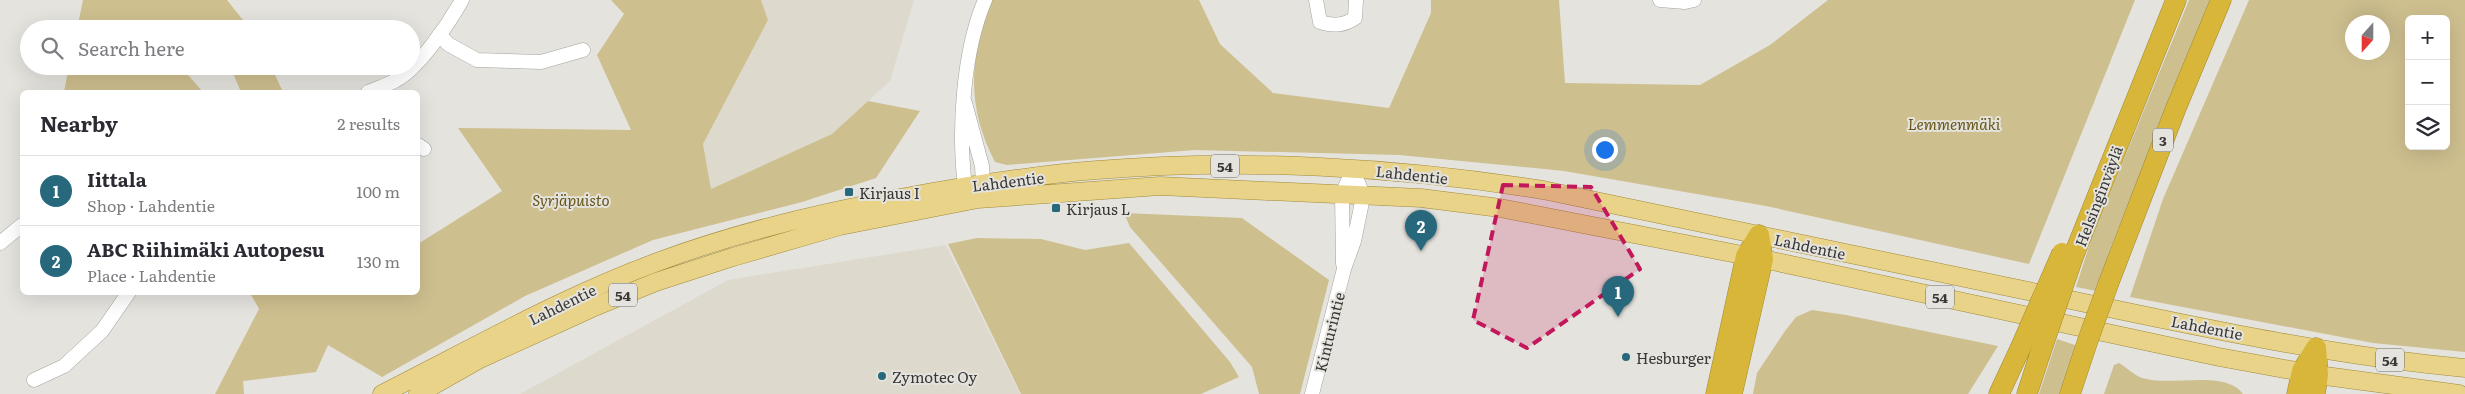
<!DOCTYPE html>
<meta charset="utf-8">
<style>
:root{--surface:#fff;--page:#f7f7f7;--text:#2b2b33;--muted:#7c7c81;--line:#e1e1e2;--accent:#27687c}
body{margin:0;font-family:Literata,serif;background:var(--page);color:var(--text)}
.controls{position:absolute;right:15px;top:15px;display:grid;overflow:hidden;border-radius:8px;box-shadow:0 5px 20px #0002}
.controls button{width:45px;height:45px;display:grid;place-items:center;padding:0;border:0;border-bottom:1px solid var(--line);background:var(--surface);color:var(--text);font:25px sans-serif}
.compass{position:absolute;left:2345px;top:15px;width:45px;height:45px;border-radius:50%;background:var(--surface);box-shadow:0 5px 20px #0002;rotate:201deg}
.you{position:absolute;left:1604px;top:149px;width:18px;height:18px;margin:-12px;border:4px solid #fff;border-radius:50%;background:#1a73e8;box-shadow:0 0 0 8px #1a73e833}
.badge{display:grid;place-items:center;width:32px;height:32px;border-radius:50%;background:var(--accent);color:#fff;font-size:16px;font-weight:700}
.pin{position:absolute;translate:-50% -41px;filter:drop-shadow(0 1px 2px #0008)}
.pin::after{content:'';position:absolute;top:26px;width:18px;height:15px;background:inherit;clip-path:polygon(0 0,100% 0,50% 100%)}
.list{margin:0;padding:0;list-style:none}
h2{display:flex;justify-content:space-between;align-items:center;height:65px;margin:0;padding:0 20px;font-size:21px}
h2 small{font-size:16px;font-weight:400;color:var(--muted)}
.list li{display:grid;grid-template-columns:32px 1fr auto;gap:15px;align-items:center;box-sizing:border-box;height:70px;padding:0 20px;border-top:1px solid var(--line)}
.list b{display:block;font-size:19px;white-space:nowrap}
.list p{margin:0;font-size:16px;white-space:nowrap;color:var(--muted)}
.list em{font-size:16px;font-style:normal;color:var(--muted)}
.icon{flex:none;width:28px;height:28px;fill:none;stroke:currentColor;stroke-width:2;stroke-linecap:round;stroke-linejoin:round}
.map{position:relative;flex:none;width:2465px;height:394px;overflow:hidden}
.search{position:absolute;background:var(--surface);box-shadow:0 5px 20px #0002;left:20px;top:20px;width:400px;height:55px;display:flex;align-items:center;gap:12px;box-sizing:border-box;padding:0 18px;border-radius:28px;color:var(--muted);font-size:19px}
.panel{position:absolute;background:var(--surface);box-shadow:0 5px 20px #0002;left:20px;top:90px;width:400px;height:205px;border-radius:8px}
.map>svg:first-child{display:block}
.built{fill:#ddd9cc}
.green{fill:#cebf8f;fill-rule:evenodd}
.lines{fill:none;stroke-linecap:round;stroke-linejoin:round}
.minor-casing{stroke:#a3a29c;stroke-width:15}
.major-casing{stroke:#a08a38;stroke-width:19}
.highway-casing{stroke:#a08a38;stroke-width:21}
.minor{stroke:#fff;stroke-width:14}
.major{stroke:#e8d388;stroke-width:18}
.highway{stroke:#d8b639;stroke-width:20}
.highway-bridge-casing{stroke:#a08a38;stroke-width:21;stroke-linecap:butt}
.highway-bridge{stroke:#d8b639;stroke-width:20}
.marked{fill:#c2185b;fill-opacity:0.2;stroke:#c2185b;stroke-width:4;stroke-dasharray:10 6;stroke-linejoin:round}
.poi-dot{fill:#27687c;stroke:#e5e3de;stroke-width:2}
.labels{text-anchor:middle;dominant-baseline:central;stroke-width:4;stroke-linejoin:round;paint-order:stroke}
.shield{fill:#e5e3de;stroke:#6c6b68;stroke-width:1}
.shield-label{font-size:14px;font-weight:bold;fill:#383735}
.park-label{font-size:15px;font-style:italic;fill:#665516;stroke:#e5e3de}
.street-label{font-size:15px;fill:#383735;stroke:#e5e3de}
.poi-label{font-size:15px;fill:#383735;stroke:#e5e3de;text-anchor:start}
</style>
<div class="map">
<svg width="2465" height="394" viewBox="0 0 2465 394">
<rect width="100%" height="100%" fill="#e5e3de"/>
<!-- built -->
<path class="built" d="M761 0H914L890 81 832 134 711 189 703 144 768 20Z
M946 245 1020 394H520L728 280Z"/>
<!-- green -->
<path class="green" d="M83 0H227L250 29H215L212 23 191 29H77Z
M611 0H761L768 20 703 144 711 189 832 134 868 101 920 111 876 178 802 202 653 240 525 296 382 377 328 345 316 372 243 381 244 394H215L259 309 250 293 418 292V244L502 191 458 128 631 130 597 55 624 14Z
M992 0H1199L1220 44 1273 93 1389 108 1431 13V0H1559L1565 83 1700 85 1770 45 1828 0H2135L2029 264 1766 206 1564 171 1399 155 1195 150 1007 165 995 162C966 105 969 58 992 0Z
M2189 0H2210L2111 247 2096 291 2076 287 2091 240Z
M2249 0H2465V352L2373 343 2130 297 2163 199ZM2409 19H2446V146H2409ZM2352 22H2382V52H2352Z
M69 66H180L203 92H64Z
M230 66H271L282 90 241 92Z
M1124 213 1242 218 1329 280 1300 394H1259L1252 367 1130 227Z
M977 238 1041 239 1085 250 1129 243 1230 362 1239 377 1201 394H1021L948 244Z
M1812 310 1846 315 1998 346 1968 394H1753L1757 373 1785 331 1796 317Z
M2057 339 2078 346 2062 394H2039Z
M2119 363C2126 367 2134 375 2142 378 2171 387 2225 369 2243 394H2104L2114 365Z"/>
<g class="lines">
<!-- minor casing -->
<g class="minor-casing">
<path id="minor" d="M1316 0 1320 22C1334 26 1343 26 1355 18L1356 0
M1660 0 1685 2 1694 0
M440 35 448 44 477 60 541 62 583 50
M368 92C377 88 388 85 396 80 419 68 449 23 462 0
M965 103 982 166 983 184 978 199 965 186C958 131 963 51 985 0
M418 145 424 149
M0 243 22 225
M1343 264 1342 194 1353 170
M34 380 64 366 102 331 129 292
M1312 394 1344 269 1354 241 1361 207 1363 195 1353 170"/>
</g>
<!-- major casing -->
<g class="major-casing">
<path id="major" d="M382 394C473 348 564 296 660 261 738 232 818 213 900 198 965 186 1031 175 1097 170 1243 158 1399 167 1543 190 1711 225 1879 260 2047 295 2185 324 2324 355 2465 368
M418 394 480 359 592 308 656 282 733 257 840 226 978 199 1160 186 1421 198 1500 208 1763 259 2219 357 2318 375 2459 394"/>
</g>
<!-- highway casing -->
<g class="highway-casing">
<path id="highway" d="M2073 257 2176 0
M2109 282 2176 108 2221 0
M1716 394 1746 256 1759 235
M1732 394 1763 259 1759 235
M1999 394 2020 349
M2027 394 2039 357
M2070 394 2088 340
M2297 394 2302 371 2316 348
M2315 394 2318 375 2316 348"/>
</g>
<!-- minor -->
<use href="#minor" class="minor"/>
<!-- major -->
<use href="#major" class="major"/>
<!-- highway -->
<use href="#highway" class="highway"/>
<!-- highway-bridge casing -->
<g class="highway-bridge-casing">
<path id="highway-bridge" d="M2088 340 2109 282
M2020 349 2062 253
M2039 357 2073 257"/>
</g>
<!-- highway-bridge -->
<use href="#highway-bridge" class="highway-bridge"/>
</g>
<!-- marked area -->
<path class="marked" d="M1503 185 1591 187 1640 269 1527 348 1473 320Z"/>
<!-- markers -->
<g class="poi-dot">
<rect x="844" y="187" width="10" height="10" rx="2.5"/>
<rect x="1051" y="203" width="10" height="10" rx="2.5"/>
<circle cx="1626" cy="357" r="5"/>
<circle cx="882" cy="376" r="5"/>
</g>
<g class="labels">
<!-- shield labels -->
<g class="shield">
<rect x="2153" y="128.5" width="20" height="23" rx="4"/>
<rect x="1211" y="154.5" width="28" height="23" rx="4"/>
<rect x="609" y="283.5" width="28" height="23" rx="4"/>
<rect x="1926" y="285.5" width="28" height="23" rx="4"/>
<rect x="2376" y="348.5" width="28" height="23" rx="4"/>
</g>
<g class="shield-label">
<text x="2163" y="140">3</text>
<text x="1225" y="166">54</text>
<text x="623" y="295">54</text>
<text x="1940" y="297">54</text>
<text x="2390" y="360">54</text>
</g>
<!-- park labels -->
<g class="park-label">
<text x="1954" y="123">Lemmenmäki</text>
<text x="571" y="199">Syrjäpuisto</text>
</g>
<!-- street labels -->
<g class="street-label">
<text transform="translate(1412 174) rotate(6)">Lahdentie</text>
<text transform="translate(1008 181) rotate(-7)">Lahdentie</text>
<text transform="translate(2098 196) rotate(-69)">Helsinginväylä</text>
<text transform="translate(1810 246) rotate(12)">Lahdentie</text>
<text transform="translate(562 304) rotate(-26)">Lahdentie</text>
<text transform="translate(2207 327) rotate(11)">Lahdentie</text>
<text transform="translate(1329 332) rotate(-76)">Kinturintie</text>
</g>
<!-- poi labels -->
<g class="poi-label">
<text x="859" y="192">Kirjaus I</text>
<text x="1066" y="208">Kirjaus L</text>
<text x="1636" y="357">Hesburger</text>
<text x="892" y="376">Zymotec Oy</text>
</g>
</g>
</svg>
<div class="controls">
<button>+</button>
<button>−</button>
<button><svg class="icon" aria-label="layers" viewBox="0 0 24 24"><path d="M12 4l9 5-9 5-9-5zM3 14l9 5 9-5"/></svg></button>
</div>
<svg class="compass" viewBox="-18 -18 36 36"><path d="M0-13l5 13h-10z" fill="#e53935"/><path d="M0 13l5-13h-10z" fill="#7c7c81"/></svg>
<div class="you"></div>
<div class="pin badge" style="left:1618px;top:317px">1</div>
<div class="pin badge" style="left:1421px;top:251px">2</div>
<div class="search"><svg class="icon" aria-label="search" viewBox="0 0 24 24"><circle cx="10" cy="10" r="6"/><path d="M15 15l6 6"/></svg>Search here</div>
<section class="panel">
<h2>Nearby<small>2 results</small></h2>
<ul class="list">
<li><span class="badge">1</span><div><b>Iittala</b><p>Shop · Lahdentie</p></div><em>100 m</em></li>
<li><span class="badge">2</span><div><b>ABC Riihimäki Autopesu</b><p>Place · Lahdentie</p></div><em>130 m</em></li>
</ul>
</section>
</div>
